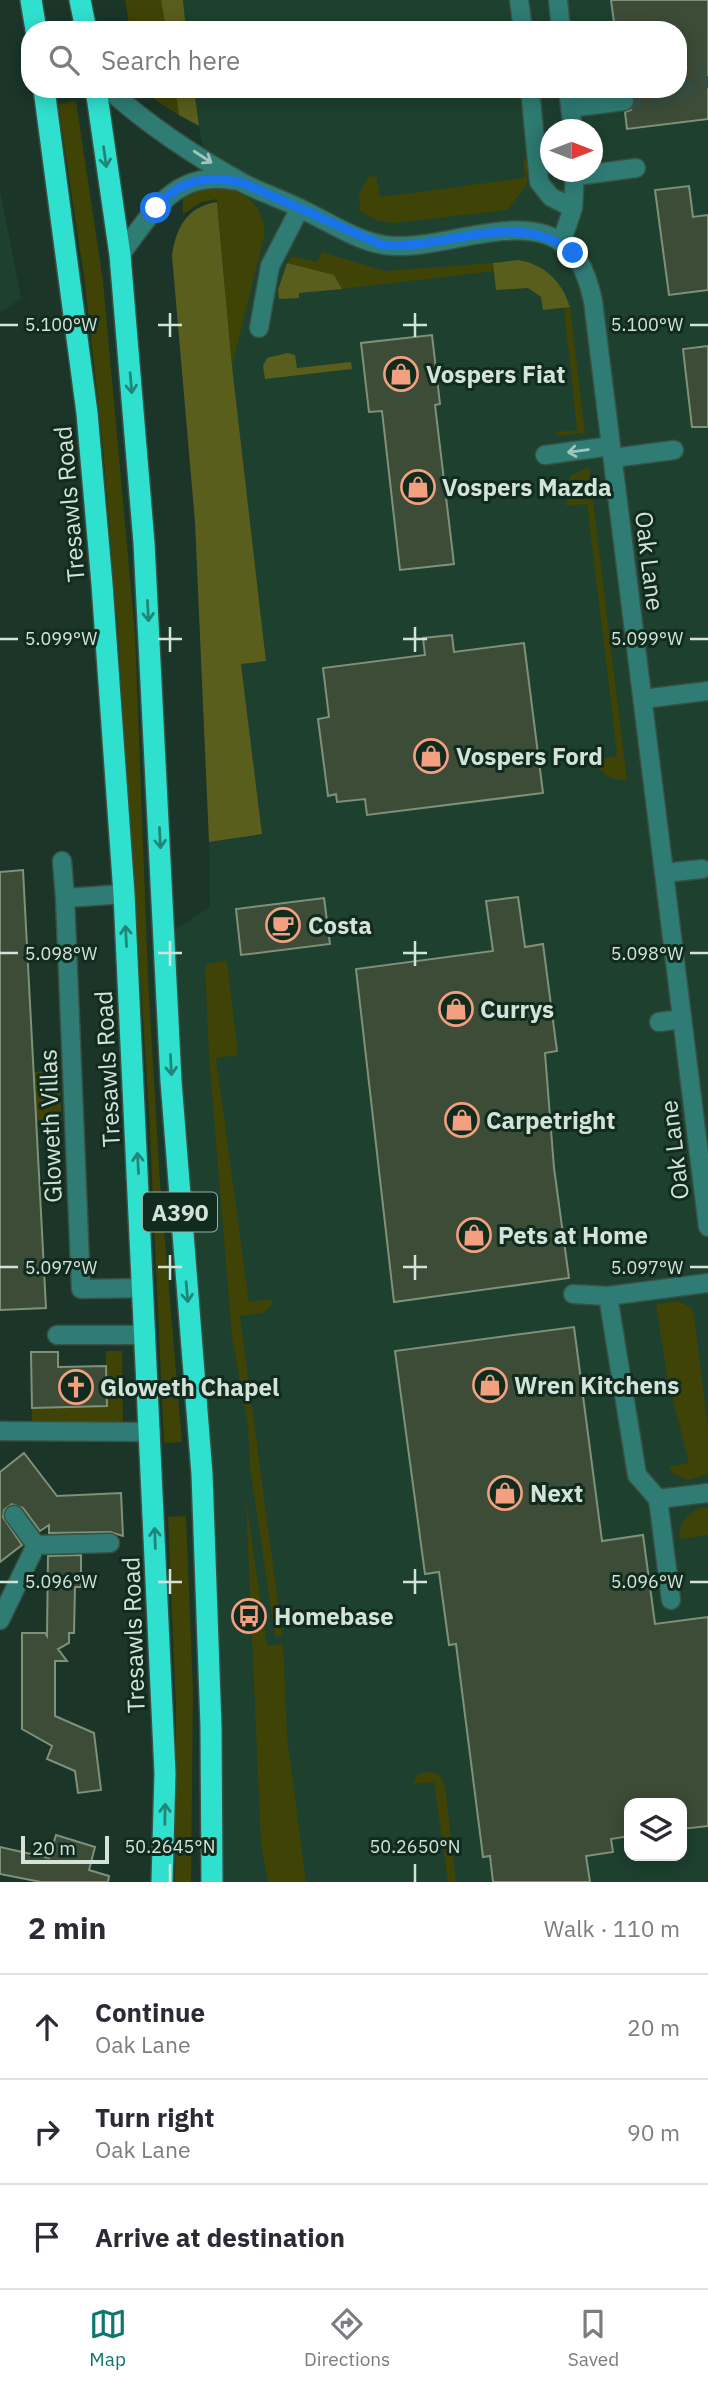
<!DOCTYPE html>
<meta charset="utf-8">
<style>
:root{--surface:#fff;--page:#f2f2f3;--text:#2b2b33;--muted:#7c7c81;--line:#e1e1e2;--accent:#0f766e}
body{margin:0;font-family:"IBM Plex Sans",sans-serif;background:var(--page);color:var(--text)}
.controls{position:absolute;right:21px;bottom:21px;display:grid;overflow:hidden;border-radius:14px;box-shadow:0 4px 18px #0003}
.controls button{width:63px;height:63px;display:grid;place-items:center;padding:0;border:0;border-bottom:2px solid var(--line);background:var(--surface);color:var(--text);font:35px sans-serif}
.compass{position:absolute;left:540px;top:119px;width:63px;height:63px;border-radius:50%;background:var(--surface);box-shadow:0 4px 18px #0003;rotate:90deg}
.scale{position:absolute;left:21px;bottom:18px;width:88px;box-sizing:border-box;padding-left:7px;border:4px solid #d4e3da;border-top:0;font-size:19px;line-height:24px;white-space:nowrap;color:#d4e3da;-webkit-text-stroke:5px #112b1f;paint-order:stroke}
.stop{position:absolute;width:21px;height:21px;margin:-16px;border:5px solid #1a73e8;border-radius:50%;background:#fff}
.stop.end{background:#1a73e8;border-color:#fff;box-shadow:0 2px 7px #0008}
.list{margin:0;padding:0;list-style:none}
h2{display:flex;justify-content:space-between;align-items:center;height:91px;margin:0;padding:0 28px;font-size:30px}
h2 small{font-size:23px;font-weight:400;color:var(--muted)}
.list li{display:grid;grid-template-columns:46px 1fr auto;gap:21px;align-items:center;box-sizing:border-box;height:105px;padding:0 28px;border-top:2px solid var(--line)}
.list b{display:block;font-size:26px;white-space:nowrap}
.list p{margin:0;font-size:23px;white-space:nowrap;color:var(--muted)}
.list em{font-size:23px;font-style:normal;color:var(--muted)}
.icon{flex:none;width:38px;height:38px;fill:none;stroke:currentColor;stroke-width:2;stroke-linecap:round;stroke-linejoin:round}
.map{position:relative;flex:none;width:708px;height:1882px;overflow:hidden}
.search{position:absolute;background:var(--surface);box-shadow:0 4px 18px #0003;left:21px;right:21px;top:21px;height:77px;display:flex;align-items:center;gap:18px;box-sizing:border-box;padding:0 24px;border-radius:28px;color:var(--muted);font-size:26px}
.sheet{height:406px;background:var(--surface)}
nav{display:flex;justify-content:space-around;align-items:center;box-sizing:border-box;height:98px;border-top:2px solid var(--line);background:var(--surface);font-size:19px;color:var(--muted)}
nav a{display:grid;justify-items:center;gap:4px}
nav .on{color:var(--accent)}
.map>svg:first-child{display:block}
.built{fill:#1d402f;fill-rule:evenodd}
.green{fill:#3f4306}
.forest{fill:#595e1c}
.building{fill:#3c4c37;stroke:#7f9179;stroke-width:2}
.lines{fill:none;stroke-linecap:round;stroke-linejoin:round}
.minor-tunnel{stroke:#374f43;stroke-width:18;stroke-dasharray:18 9;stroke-linecap:butt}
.minor-casing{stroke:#395144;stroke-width:21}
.highway-casing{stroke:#395144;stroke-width:24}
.minor{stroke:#2e7c73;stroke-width:18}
.highway{stroke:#30e0cf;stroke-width:21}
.oneway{stroke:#208677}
.oneway2{stroke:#a2c4bb}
.route{stroke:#1a73e8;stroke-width:9}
.ticks{fill:none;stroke:#d4e3da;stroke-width:2.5}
.labels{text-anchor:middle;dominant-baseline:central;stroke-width:6;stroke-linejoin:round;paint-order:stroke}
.shield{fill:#112b1f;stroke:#9aaca2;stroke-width:2}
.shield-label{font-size:23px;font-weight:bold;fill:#d4e3da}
.poi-label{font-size:24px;font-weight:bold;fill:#d4e3da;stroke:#112b1f;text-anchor:start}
.street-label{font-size:24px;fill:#d4e3da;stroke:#112b1f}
.ticks-label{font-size:18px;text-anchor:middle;fill:#d4e3da;stroke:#112b1f;stroke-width:6;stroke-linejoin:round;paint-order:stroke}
</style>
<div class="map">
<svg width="708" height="1882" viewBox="0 0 708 1882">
<rect width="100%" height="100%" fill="#1b3528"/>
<!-- built -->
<path class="built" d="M183 0H708V1882H212L165 936 210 907 209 842 262 834 241 663 266 660 232 366 217 194 201 138 194 89H678V30H186ZM550 130H592V172H550ZM629 1803H682V1856H629Z
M0 190 21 298 0 314Z"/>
<!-- green -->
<path class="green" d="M125 0H161L166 30H130Z
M146 89H175L179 115 155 100Z
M76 101 103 281 135 634 148 977 160 1182 182 1442 164 1443 149 1111 118 635 103 448 85 283 58 104Z
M523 157 528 161 527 184 507 210 395 223 378 221 360 211 359 194 369 176 377 177 380 197 525 178Z
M221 187C247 192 262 205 265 233L232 366 217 199 202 202 183 214V198L201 190Z
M322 252 385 271 493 263 494 271 342 289 334 275 287 263 292 256 317 262Z
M570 307 585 433 558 436 556 432 577 430 564 308Z
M589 467 627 780C612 781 598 774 596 759L617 756 616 745 587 504 566 506 570 476Z
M227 961 238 1055 216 1058 249 1302 271 1299 272 1304 264 1313 240 1316 281 1626 282 1637 275 1636 250 1468 248 1425 232 1337 209 1057 205 964Z
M59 1070 62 1120 35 1121 33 1072Z
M678 1301 691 1308 694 1314 708 1430V1474L688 1480 672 1473 669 1467 689 1463 667 1376 656 1304Z
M106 1351H122L123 1422H32V1408L106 1406Z
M246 1500 267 1646 283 1644 287 1736 306 1882H268L261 1844Z
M701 1507 708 1508V1535L680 1539C678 1524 687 1513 701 1507Z
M186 1516 193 1690 191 1882H175L176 1707 168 1517Z
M430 1772 439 1775 445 1785 456 1882H448L434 1782 412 1784 419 1773Z"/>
<!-- forest -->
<path class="forest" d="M161 0H183L186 30H166Z
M175 89H194L199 126 179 115Z
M217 202 232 366 266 661 241 664 262 834 209 842 195 522 172 256C176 228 186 207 217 202Z
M518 260C544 264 562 281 570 307L543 310 541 297 528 288 496 290 493 263Z
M287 263 334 275 342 289 299 293V298L279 299 278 290Z
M287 353 295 355 297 368 351 362 352 369 265 379 263 366 267 358Z"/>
<!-- building -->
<path class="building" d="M611 0H708V119L627 129 625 112 631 110 635 100 633 94 622 89H678V30H615Z
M689 186 693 217 708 215V290L669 295 655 190Z
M432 335 440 404 435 405 454 564 400 570 382 411 369 412 361 343Z
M708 346V427H692L683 349Z
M452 635 454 652 524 643 543 793 367 815 365 799 337 802 336 794 328 796 318 719 329 717 323 668 425 655 423 638Z
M23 870 46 1308 0 1310V872Z
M518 897 525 947 543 944 557 1051 545 1053 554 1168 569 1278 394 1302 356 969 493 951 486 901Z
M324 898 330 944 241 955 236 909Z
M574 1327 602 1541 643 1535 655 1624 708 1617V1826L682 1829V1803H629V1836L611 1839 613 1852 586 1856 590 1882H493L490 1856 483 1857 456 1644 449 1645 439 1572 425 1574 395 1351Z
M31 1352H58V1367L106 1366 107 1406 32 1408Z
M24 1453 57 1496 121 1493 123 1536 110 1532 49 1533V1525L40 1531 23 1508 12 1504 4 1510 3 1517 22 1545 0 1562V1472Z
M81 1555V1587H75L74 1633H69V1643L58 1649 67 1661H55V1716L94 1733 101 1790 78 1793 75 1771 47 1759 52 1746 22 1729V1633H45L47 1636 48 1556Z
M56 1835 95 1847 89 1870 109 1876 108 1882H41L0 1874V1847L49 1858Z"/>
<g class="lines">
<!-- minor-tunnel -->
<path class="minor-tunnel" d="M624 101 683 93 708 77"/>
<!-- minor casing -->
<g class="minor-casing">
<path id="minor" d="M519 0 523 30
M558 0 561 30
M108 89C147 124 198 158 243 183 262 193 282 199 301 209 330 222 362 245 394 246 441 248 502 220 547 235 577 246 587 273 593 301L708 1227
M530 89 539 182 551 197 573 208
M568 89 573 130
M570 108 624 101
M576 176 636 168
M561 243 573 208 575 172
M120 255C153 212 175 168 237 181
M259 328 270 266 300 208
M545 455 611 446
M613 458 674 450
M643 699 708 691
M62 861 65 898
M664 873 702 869
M124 894 65 898 81 1289 144 1288
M659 1022 682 1019
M573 1294 608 1296 708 1283
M608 1296 637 1475 658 1499 671 1600
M57 1335H146
M0 1431 151 1432
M658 1499 708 1493
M14 1515 36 1545
M0 1620 36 1545 110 1543"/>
</g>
<!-- highway casing -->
<g class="highway-casing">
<path id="highway" d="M31 0 36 30
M80 0 86 30
M44 89 87 413 102 584 124 894 165 1773 162 1882
M96 89 120 255 144 543 171 1081 202 1474 211 1727 212 1882"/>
</g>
<!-- minor -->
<use href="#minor" class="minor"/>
<!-- highway -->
<use href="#highway" class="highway"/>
</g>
<!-- one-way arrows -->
<defs><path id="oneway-shaft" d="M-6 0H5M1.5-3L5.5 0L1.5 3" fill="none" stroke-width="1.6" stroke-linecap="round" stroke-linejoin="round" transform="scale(1.75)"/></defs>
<g class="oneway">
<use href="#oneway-shaft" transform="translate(105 157) rotate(82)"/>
<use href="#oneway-shaft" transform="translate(131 383) rotate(85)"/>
<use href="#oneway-shaft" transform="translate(148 611) rotate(87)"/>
<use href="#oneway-shaft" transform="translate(160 838) rotate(87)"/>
<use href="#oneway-shaft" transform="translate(126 936) rotate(-93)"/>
<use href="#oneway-shaft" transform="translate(171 1065) rotate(87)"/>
<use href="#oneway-shaft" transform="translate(138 1163) rotate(-93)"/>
<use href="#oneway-shaft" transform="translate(187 1292) rotate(85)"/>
<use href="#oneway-shaft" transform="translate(155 1538) rotate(-92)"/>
<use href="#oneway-shaft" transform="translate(165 1814) rotate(-89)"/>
</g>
<g class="oneway2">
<use href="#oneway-shaft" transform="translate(203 157) rotate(33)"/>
<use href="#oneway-shaft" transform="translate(578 451) rotate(173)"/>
</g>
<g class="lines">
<!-- route -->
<path class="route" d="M156 208C180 179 208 175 243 183L382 245C445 251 518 207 573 253"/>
</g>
<!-- ticks -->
<path class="ticks" d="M170 313V337M415 313V337M0 325H18M158 325H182M403 325H427M690 325H708M170 627V652M415 627V652M0 639H18M158 639H182M403 639H427M690 639H708M170 941V966M415 941V966M0 953H18M158 953H182M403 953H427M690 953H708M170 1255V1280M415 1255V1280M0 1267H18M158 1267H182M403 1267H427M690 1267H708M170 1569V1594M415 1569V1594M0 1582H18M158 1582H182M403 1582H427M690 1582H708M170 1864V1882M415 1864V1882"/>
<!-- icons -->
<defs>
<g id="shop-ring" transform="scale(1.75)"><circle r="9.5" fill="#112b1f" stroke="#f2a080" stroke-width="1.5"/><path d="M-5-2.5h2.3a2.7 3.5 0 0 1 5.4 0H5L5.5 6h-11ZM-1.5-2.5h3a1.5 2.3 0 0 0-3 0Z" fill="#f2a080"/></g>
<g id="cafe-ring" transform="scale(1.75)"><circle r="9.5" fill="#112b1f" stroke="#f2a080" stroke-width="1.5"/><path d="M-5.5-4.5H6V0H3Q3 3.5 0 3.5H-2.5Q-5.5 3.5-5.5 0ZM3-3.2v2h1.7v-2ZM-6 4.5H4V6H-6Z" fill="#f2a080"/></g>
<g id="church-ring" transform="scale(1.75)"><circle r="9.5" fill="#112b1f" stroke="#f2a080" stroke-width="1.5"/><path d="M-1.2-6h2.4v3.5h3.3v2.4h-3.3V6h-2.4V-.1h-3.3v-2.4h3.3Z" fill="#f2a080"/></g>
<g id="bus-ring" transform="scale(1.75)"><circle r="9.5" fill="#112b1f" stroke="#f2a080" stroke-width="1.5"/><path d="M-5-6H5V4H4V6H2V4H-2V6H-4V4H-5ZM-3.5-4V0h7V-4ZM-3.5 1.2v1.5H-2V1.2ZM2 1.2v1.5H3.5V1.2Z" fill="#f2a080"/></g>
</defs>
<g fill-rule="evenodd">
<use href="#shop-ring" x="401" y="374"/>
<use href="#shop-ring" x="418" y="487"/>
<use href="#shop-ring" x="431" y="756"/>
<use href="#cafe-ring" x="283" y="925"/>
<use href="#shop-ring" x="456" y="1009"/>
<use href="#shop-ring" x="462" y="1120"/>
<use href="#shop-ring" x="474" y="1235"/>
<use href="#shop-ring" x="490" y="1385"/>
<use href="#church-ring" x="76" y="1387"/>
<use href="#shop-ring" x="505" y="1493"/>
<use href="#bus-ring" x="249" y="1616"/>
</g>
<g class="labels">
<!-- shield labels -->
<rect class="shield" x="143" y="1192.5" width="74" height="39" rx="5"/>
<g class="shield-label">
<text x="180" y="1212">A390</text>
</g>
<!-- poi labels -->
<g class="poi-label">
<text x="426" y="374">Vospers Fiat</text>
<text x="442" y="487">Vospers Mazda</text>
<text x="456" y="756">Vospers Ford</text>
<text x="308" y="925">Costa</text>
<text x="480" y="1009">Currys</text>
<text x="486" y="1120">Carpetright</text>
<text x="498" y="1235">Pets at Home</text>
<text x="514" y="1385">Wren Kitchens</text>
<text x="100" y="1387">Gloweth Chapel</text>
<text x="530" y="1493">Next</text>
<text x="274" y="1616">Homebase</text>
</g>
<!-- street labels -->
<g class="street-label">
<text transform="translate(69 504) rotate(-95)">Tresawls Road</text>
<text transform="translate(650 561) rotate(83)">Oak Lane</text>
<text transform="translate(107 1069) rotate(-93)">Tresawls Road</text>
<text transform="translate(50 1126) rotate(-92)">Gloweth Villas</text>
<text transform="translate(674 1150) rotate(-97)">Oak Lane</text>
<text transform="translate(133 1635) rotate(-92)">Tresawls Road</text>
</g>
</g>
<g class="ticks-label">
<text x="61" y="331">5.100°W</text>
<text x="647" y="331">5.100°W</text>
<text x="647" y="645">5.099°W</text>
<text x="61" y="645">5.099°W</text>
<text x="647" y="960">5.098°W</text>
<text x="61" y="960">5.098°W</text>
<text x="647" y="1274">5.097°W</text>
<text x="61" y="1274">5.097°W</text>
<text x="61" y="1588">5.096°W</text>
<text x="647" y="1588">5.096°W</text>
<text x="170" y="1853">50.2645°N</text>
<text x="415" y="1853">50.2650°N</text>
</g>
</svg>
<div class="controls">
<button><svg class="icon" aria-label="layers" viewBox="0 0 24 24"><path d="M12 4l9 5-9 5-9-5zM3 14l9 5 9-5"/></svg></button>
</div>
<svg class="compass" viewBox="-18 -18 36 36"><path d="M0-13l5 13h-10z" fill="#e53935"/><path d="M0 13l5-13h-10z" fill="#7c7c81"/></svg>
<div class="scale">20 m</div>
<div class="stop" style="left:156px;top:208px"></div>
<div class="stop end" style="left:573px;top:253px"></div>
<div class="search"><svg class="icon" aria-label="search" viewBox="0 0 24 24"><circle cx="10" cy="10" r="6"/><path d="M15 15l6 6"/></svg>Search here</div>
</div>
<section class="sheet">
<h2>2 min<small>Walk · 110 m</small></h2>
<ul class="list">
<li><svg class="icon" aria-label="ahead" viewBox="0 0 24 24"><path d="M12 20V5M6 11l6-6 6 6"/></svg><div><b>Continue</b><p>Oak Lane</p></div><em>20 m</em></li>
<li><svg class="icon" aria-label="right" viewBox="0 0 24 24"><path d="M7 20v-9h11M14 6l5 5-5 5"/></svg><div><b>Turn right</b><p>Oak Lane</p></div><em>90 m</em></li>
<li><svg class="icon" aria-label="arrive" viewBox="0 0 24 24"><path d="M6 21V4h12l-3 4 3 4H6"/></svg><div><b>Arrive at destination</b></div></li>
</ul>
</section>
<nav>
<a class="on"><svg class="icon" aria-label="map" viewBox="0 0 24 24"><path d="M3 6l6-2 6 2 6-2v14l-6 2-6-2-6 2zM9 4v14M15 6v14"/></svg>Map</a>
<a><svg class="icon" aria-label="directions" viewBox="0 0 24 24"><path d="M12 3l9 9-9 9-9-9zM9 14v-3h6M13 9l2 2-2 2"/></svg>Directions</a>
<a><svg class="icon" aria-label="saved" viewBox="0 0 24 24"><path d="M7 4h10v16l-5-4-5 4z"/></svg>Saved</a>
</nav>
